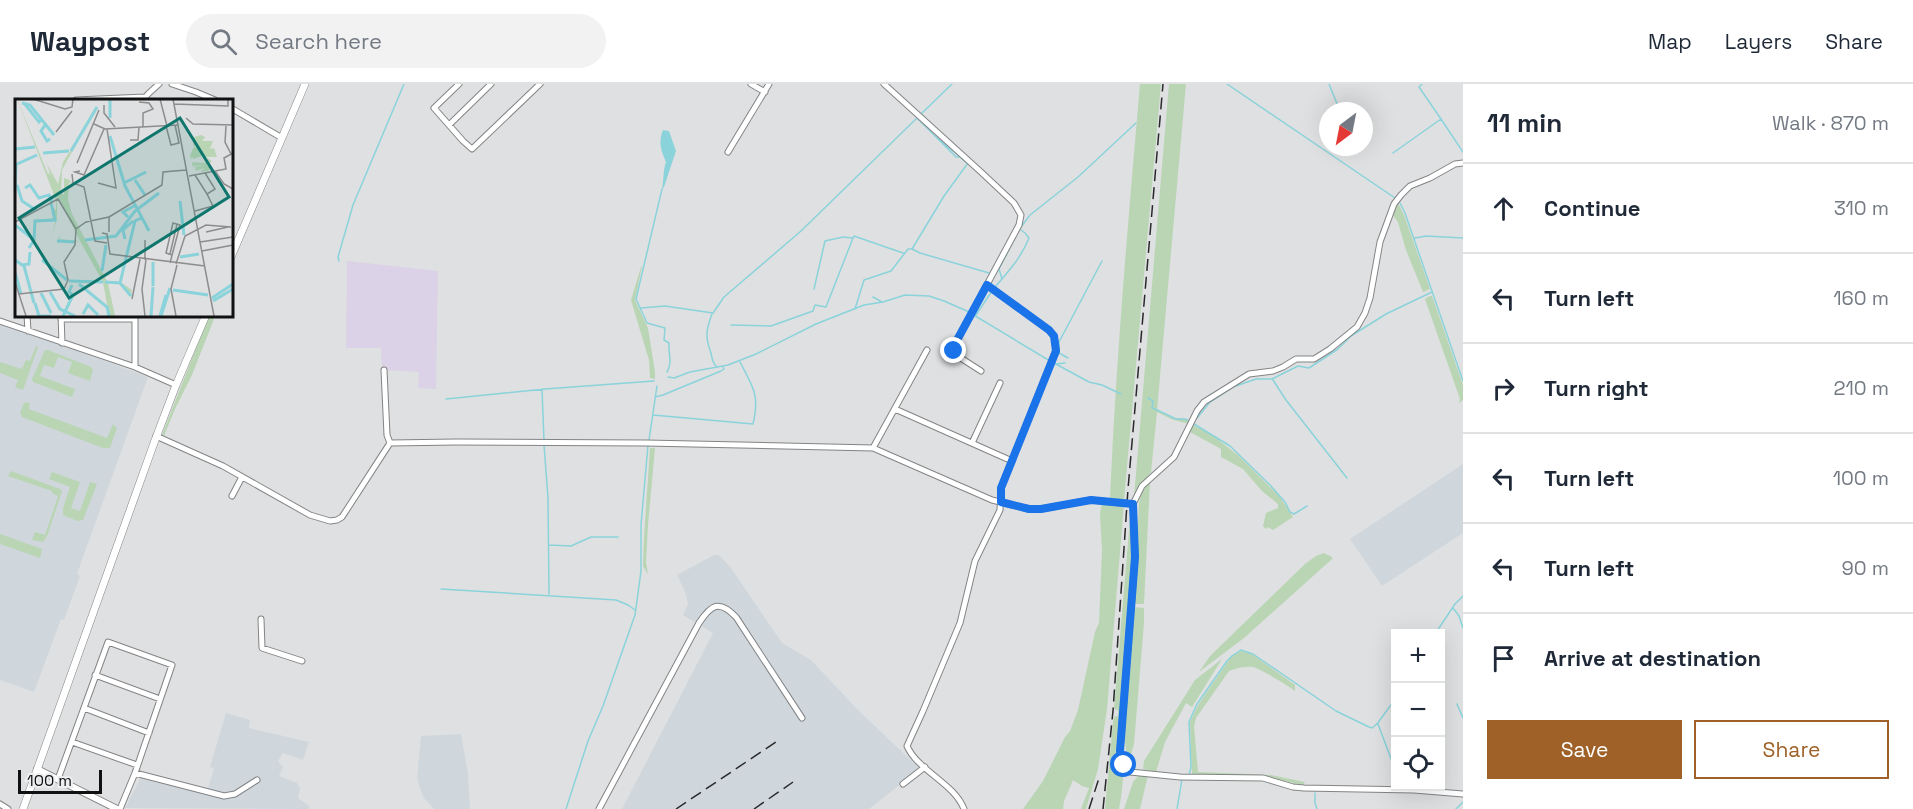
<!DOCTYPE html>
<meta charset="utf-8">
<style>
:root{--surface:#fff;--page:#f2f2f3;--text:#1f2937;--muted:#747a83;--line:#e0e1e3;--accent:#9f6127}
body{margin:0;font-family:"Space Grotesk",sans-serif;background:var(--page);color:var(--text)}
.controls{position:absolute;right:18px;bottom:18px;display:grid;overflow:hidden;border-radius:0px;box-shadow:0 6px 24px #0002}
.controls button{width:54px;height:54px;display:grid;place-items:center;padding:0;border:0;border-bottom:2px solid var(--line);background:var(--surface);color:var(--text);font:30px sans-serif}
.compass{position:absolute;left:1319px;top:18px;width:54px;height:54px;border-radius:50%;background:var(--surface);box-shadow:0 6px 24px #0002;rotate:212deg}
.scale{position:absolute;left:18px;bottom:15px;width:84px;box-sizing:border-box;padding-left:6px;border:3px solid #111112;border-top:0;font-size:16px;line-height:21px;white-space:nowrap;color:#111112;-webkit-text-stroke:4px #eceeef;paint-order:stroke}
.stop{position:absolute;width:18px;height:18px;margin:-14px;border:4px solid #1a73e8;border-radius:50%;background:#fff}
.stop.end{background:#1a73e8;border-color:#fff;box-shadow:0 2px 6px #0008}
.list{margin:0;padding:0;list-style:none}
h2{display:flex;justify-content:space-between;align-items:center;height:78px;margin:0;padding:0 24px;font-size:26px}
h2 small{font-size:20px;font-weight:400;color:var(--muted)}
.list li{display:grid;grid-template-columns:39px 1fr auto;gap:18px;align-items:center;box-sizing:border-box;height:90px;padding:0 24px;border-top:2px solid var(--line)}
.list b{display:block;font-size:22px;white-space:nowrap}
.list em{font-size:20px;font-style:normal;color:var(--muted)}
.actions{display:flex;gap:12px;padding:18px 24px}
.actions a{flex:1;padding:14px 0;border:2px solid var(--accent);border-radius:0px;text-align:center;font-size:21px;color:var(--accent)}
.actions .main{background:var(--accent);color:#fff}
.icon{flex:none;width:33px;height:33px;fill:none;stroke:currentColor;stroke-width:2;stroke-linecap:round;stroke-linejoin:round}
.map{position:relative;flex:none;width:1463px;height:725px;overflow:hidden}
header{display:flex;align-items:center;gap:36px;box-sizing:border-box;height:84px;padding:0 30px;background:var(--surface);border-bottom:2px solid var(--line)}
header strong{font-size:28px}
nav{display:flex;gap:33px;margin-inline-start:auto;font-size:21px}
.search{width:420px;height:54px;background:var(--page);display:flex;align-items:center;gap:15px;box-sizing:border-box;padding:0 21px;border-radius:33px;color:var(--muted);font-size:22px}
main{display:flex}
aside{flex:1;background:var(--surface)}
.map>svg:first-child{display:block}
.built{fill:#cfd7dd}
.education{fill:#dbd2e7}
.green{fill:#b9d5b4}
.water{fill:#8ad3db}
.lines{fill:none;stroke-linecap:round;stroke-linejoin:round}
.stream{stroke:#8ad3db;stroke-width:1.5}
.minor-casing{stroke:#838485;stroke-width:7}
.tertiary-casing{stroke:#838485;stroke-width:8}
.secondary-casing{stroke:#838485;stroke-width:8}
.minor{stroke:#fff;stroke-width:5}
.tertiary{stroke:#fff;stroke-width:6}
.secondary{stroke:#fff;stroke-width:7}
.rail{stroke:#29292a;stroke-width:1.5;stroke-dasharray:12 6;stroke-linecap:butt}
.route{stroke:#1a73e8;stroke-width:8}
.inset-river{fill:none;stroke:#8ad3db;stroke-width:3}
.inset-road{fill:none;stroke:#8d8d8e;stroke-width:1.5}
.view{fill:#0f766e;fill-opacity:0.15;stroke:#0f766e;stroke-width:3}
.inset-edge{fill:none;stroke:#111112;stroke-width:3}
</style>
<header>
<strong>Waypost</strong>
<div class="search"><svg class="icon" aria-label="search" viewBox="0 0 24 24"><circle cx="10" cy="10" r="6"/><path d="M15 15l6 6"/></svg>Search here</div>
<nav><a>Map</a><a>Layers</a><a>Share</a></nav>
</header>
<main>
<div class="map">
<svg width="1463" height="725" viewBox="0 0 1463 725">
<rect width="100%" height="100%" fill="#dfe0e1"/>
<!-- built -->
<path class="built" d="M0 238 148 293 77 490 80 492 64 536 61 535 34 608 0 596Z
M1463 380V449L1382 502 1350 455Z
M714 471H719L731 484 782 559 811 576 857 625 920 685 869 725H622L713 549 683 531 688 520 685 508 677 491Z
M226 629 250 636 249 644 309 658 303 676 283 669 278 677 283 683 279 692 297 699 300 704 298 714 309 722V725L125 724 141 693 180 702 206 711 214 684 210 683Z
M461 650 468 690 470 725H434L423 713 417 695 421 652Z"/>
<!-- education -->
<path class="education" d="M347 177 438 187 436 305 418 304 419 288 382 286 381 264H346Z"/>
<!-- green -->
<path class="green" d="M1140 0H1161L1124 416 1110 414C1116 276 1128 138 1140 0Z
M1169 0H1186L1157 326 1172 334 1185 335 1190 338 1189 340 1171 335 1157 328 1151 388 1134 413Z
M1398 119 1404 131 1430 205 1423 208 1406 166 1398 138 1392 130Z
M642 182 635 216 648 244 655 288V295L650 294 649 276 631 216 641 183Z
M1430 212H1432L1463 301V316L1459 319 1460 315 1425 215Z
M212 231V233L214 235 192 291 175 325 164 352 162 351 209 231Z
M36 262 38 263 23 306 15 303 18 296 0 289V278L22 285 26 276 30 277Z
M45 266H48L91 283 93 286 90 297 68 289 72 278 58 273 54 284 44 281 40 292 75 305 72 313 33 298 32 295Z
M27 318 30 320 29 325 107 354 113 340 117 344 110 364H103L22 333 20 329 24 319Z
M1193 341 1211 350 1240 373 1280 413 1293 433 1273 446 1268 443 1266 445 1263 442 1266 429 1278 424V420L1262 407 1243 385 1221 373V365L1190 348Z
M650 364H655L648 441 646 478 648 490 643 482 644 453Z
M11 387 60 405 62 407 48 450 43 458 32 456 35 448 45 451 58 412 52 409V407L8 392Z
M52 388 80 398 71 424 80 427 90 398 97 400 83 436 77 437 63 431V424L70 403 49 395Z
M1150 397 1144 520H1134L1139 419 1141 410Z
M1102 419 1124 420 1107 625 1098 685 1086 725H1081L1089 704 1082 702 1073 696 1064 717 1063 725H1023L1043 697 1065 653 1070 647 1078 626 1095 548 1099 539 1102 467 1100 430Z
M1131 423C1137 484 1126 545 1123 606 1122 646 1127 686 1119 725H1105L1113 638 1114 633 1118 632V626L1114 625Z
M0 450 42 465 40 474 0 460Z
M1324 469 1332 473V475L1244 554 1199 588 1210 572 1305 480 1316 472Z
M1134 523 1144 524V539L1134 660 1131 670 1127 673 1124 650Z
M1241 567 1252 570 1295 601V607C1289 602 1259 584 1253 583 1246 582 1236 584 1229 587L1196 634 1194 642 1198 688 1271 691 1305 698 1303 701 1262 692H1192L1190 638 1198 621 1224 583 1232 572Z
M1222 575 1192 623 1186 619 1165 658 1156 688 1143 685 1144 677 1195 596Z
M1139 691H1148L1140 725H1124L1133 698Z"/>
<!-- water -->
<path class="water" d="M663 46 669 47 676 67 664 103 662 105C664 95 663 86 666 78 661 66 658 59 663 46Z"/>
<g class="lines">
<!-- stream -->
<path class="stream" d="M1227 0 1395 114
M1329 0 1340 27
M920 31 952 0
M918 35 956 73H960L967 79
M1441 35 1463 68
M934 51 959 72
M1393 69 1441 35 1419 3 1422 0
M662 105 636 215 647 239 665 244 664 256 669 259C668 269 673 278 667 288
M1400 119 1405 129 1463 297
M1021 143 1030 131 1078 93 1136 39
M1415 154 1426 152 1463 154
M912 165 944 112 968 79
M339 177 338 173 353 121 404 0
M1002 195 999 185 1016 152
M995 203C1008 188 1021 174 1029 154L1025 149 1020 145
M814 205 825 157 843 153 853 154 854 152 903 169
M873 213 882 218
M641 224 665 222 713 229 724 213 801 147 917 34
M855 225 864 196 891 187 908 165H912L920 169 989 189
M970 227 985 200
M712 230C706 246 705 253 711 269 712 274 712 278 716 282
M976 231 992 207
M731 241 771 242 813 227 815 221 826 223 853 154
M1068 274 1059 269V258L1102 177
M1054 279 1089 298 1102 301 1121 310
M1057 280 1065 279
M668 293 674 294 690 288 728 281 756 270 816 240 864 221 883 218 905 211 929 212 944 217 967 227 1050 277
M1273 296 1286 316 1347 394
M542 305 544 357
M655 313 663 311 721 287 724 285 723 283
M1148 314 1153 317 1152 324 1155 325 1176 335H1185L1190 337
M446 315 545 305 654 297
M653 331 753 340C760 311 753 303 740 278
M1197 334 1210 318 1233 303 1256 295H1272L1298 282 1309 284 1338 265 1351 252 1386 230 1432 208
M1194 340 1230 362 1270 401 1285 418 1290 428 1294 430 1307 422
M649 356 657 302
M544 361 548 414 549 510
M549 461 571 462 591 453H618
M441 505 616 516 628 521 635 526
M1453 524 1459 532 1463 544
M1435 550 1455 520 1463 512
M1457 620 1463 634
M1378 640 1396 688
M1189 691 1191 683 1189 638 1197 620 1227 577 1232 572 1241 566 1253 570 1336 627 1369 643 1372 644 1377 640 1396 614
M1315 709V719L1317 725
M566 725 588 657 603 622 635 531 641 487V441L648 361
M1177 725 1182 695
M1456 725 1463 718"/>
<!-- minor casing -->
<g class="minor-casing">
<path id="minor" d="M172 0 196 8 215 16
M459 0 434 24 463 57 472 65 540 0
M751 0 765 8
M884 0 981 88 1014 119 1021 131 1019 141 1012 154 954 262V267L956 271 981 287
M76 16 145 13
M143 16 148 10 159 0
M231 24 282 54
M449 41 491 0
M728 68 769 0
M27 231 28 247
M61 231 62 259
M61 235H135
M0 237 135 283 176 301
M927 266 873 364 992 416 1029 425H1041L1091 416 1133 420 1142 402 1174 373 1197 327 1204 318 1249 290 1273 287 1283 283 1296 275H1314L1330 265 1357 243 1365 229 1370 214 1380 158 1394 120 1401 111 1410 102 1430 94 1455 80 1463 79
M135 283V231
M384 286 387 351 390 359
M895 325 1012 377
M156 352 223 382 310 431 330 437 337 436 342 433 390 359 456 358 646 359 873 364
M972 359 1000 299
M232 412 242 393
M1133 420 1135 473 1120 667 1122 676 1130 688 1180 693 1263 694 1293 703 1304 704 1414 706 1463 710
M261 535 262 564 302 577
M95 591 160 615
M84 624 149 649
M72 658 137 681
M135 689 224 712 235 710 257 696
M58 695 108 558 172 581 135 689 120 725
M903 700 925 683
M0 720 8 725
M599 725 699 539C711 521 719 515 736 533L802 634
M964 725C954 699 918 687 907 662L923 627 960 539 975 477 1000 426 1001 404 1056 266 1054 252 1049 246 987 201"/>
</g>
<!-- tertiary casing -->
<g class="tertiary-casing">
<path id="tertiary" d="M37 685 117 725"/>
</g>
<!-- secondary casing -->
<g class="secondary-casing">
<path id="secondary" d="M231 173 305 0
M23 725 154 359 176 301 206 231"/>
</g>
<!-- minor -->
<use href="#minor" class="minor"/>
<!-- tertiary -->
<use href="#tertiary" class="tertiary"/>
<!-- secondary -->
<use href="#secondary" class="secondary"/>
<!-- rail -->
<path class="rail" d="M676 725 779 656
M754 725 793 698
M1089 725 1100 691
M1103 725 1113 627 1128 405 1163 0"/>
</g>
<g class="lines">
<!-- route -->
<path class="route" d="M954 267 956 258 987 201 1049 246 1054 252 1056 267 1001 404V418L1029 425H1041L1091 416 1133 420 1135 473 1120 667 1124 681"/>
</g>
<!-- overview -->
<g transform="translate(15 15)">
<rect width="218" height="218" fill="#dfe0e1"/>
<path d="M2 0 33 75 34 74 36 78 32 65 43 85 48 63 68 33 47 71 46 93 49 96V79L55 81 58 86 54 83 53 101 57 115 92 182 105 183 117 191 115 197 104 184H93L100 217H94L88 183 65 142 61 143H55L43 140 45 136V140L65 142 42 97V119L37 138 41 119 38 122H19L39 119 36 105 41 112V101ZM186 36 190 38 187 42H198L195 50 199 49 202 58H190L197 62 192 67H197L193 72 185 73 190 69 181 72 180 68 189 66 179 67 178 69 177 63 190 64 189 58 190 56 178 60 177 57 176 61 175 57 178 49 184 47H178L179 38Z" fill="#b9d5b4"/>
<path class="inset-river" d="M95 0V19M7 4 15 6 39 36M9 4 24 23 26 21M30 26 26 32 32 42 35 40M95 37 110 87 134 132M0 50 20 48M56 52 82 8M28 54 54 52M0 66 22 56M120 81 130 96M109 84 131 73M2 86 7 102 21 111M0 87 1 66M10 89 15 86 24 99 34 96 37 103M165 102 169 136M113 118 108 113 119 107M0 126 18 140M110 140 108 131 118 122M70 141 101 137 120 112 144 94M42 142 60 143M14 149 19 141 20 122 40 121 36 104M165 158 184 155M0 161 7 166 14 165 15 153M27 161 52 181M138 163V187M9 167 19 204M87 172 91 146M0 173 6 195M54 182 88 183M90 183 105 184 116 197M105 184 120 122 128 118M64 185 92 208 94 217M158 191 193 196M35 193 45 210 60 217M26 194 36 214M197 199 218 185M198 202 218 190M20 204 24 217H36M68 215 73 206 83 216M48 217 58 196 54 193 57 186M136 217 138 188M145 217 151 196M146 217 155 189"/>
<path class="inset-road" d="M18 0 50 10 57 8 58 0M145 0 152 27M158 0 199 217M124 3 134 4 138 10 128 14V29M159 5 213 7V0M89 6V14L100 28M171 19 178 25 218 26M79 25 90 30 163 26M151 27 156 46 164 44 160 26M211 27 210 43 216 55M41 33 57 12M115 41H123L124 28M62 64 84 11M65 72 60 73 69 76 89 30M200 72 209 85 218 90M57 75 58 84 69 88 80 142 92 144M180 76 192 95M174 77 211 70 209 59 218 54M83 84 101 89 92 30M180 112 198 107 192 95 200 90 190 74M94 118 147 86 148 73 171 71M0 123 43 100 61 130M191 133 213 128M87 134 92 135 95 155 190 167M130 141V161M185 143 218 138M187 152 218 146M155 155 162 125M155 164 165 126 158 124 151 154 157 156M161 165 170 137 191 126 216 128M0 183 11 217M4 195 49 190 53 181 49 163 60 146 61 130 71 123 94 118V133M117 200 125 160M130 217 127 190 131 161M161 217 156 190 162 166"/>
<path class="view" d="M165 19 214 98 54 199 4 119Z"/>
<rect width="218" height="218" class="inset-edge"/>
</g>
</svg>
<div class="controls">
<button>+</button>
<button>−</button>
<button><svg class="icon" aria-label="locate" viewBox="0 0 24 24"><circle cx="12" cy="12" r="6"/><path d="M12 2v4M12 18v4M2 12h4M18 12h4"/></svg></button>
</div>
<svg class="compass" viewBox="-18 -18 36 36"><path d="M0-13l5 13h-10z" fill="#e53935"/><path d="M0 13l5-13h-10z" fill="#747a83"/></svg>
<div class="scale">100 m</div>
<div class="stop" style="left:1124px;top:681px"></div>
<div class="stop end" style="left:954px;top:267px"></div>
</div>
<aside>
<h2>11 min<small>Walk · 870 m</small></h2>
<ul class="list">
<li><svg class="icon" aria-label="ahead" viewBox="0 0 24 24"><path d="M12 20V5M6 11l6-6 6 6"/></svg><div><b>Continue</b></div><em>310 m</em></li>
<li><svg class="icon" aria-label="left" viewBox="0 0 24 24"><path d="M17 20v-9H6M10 6l-5 5 5 5"/></svg><div><b>Turn left</b></div><em>160 m</em></li>
<li><svg class="icon" aria-label="right" viewBox="0 0 24 24"><path d="M7 20v-9h11M14 6l5 5-5 5"/></svg><div><b>Turn right</b></div><em>210 m</em></li>
<li><svg class="icon" aria-label="left" viewBox="0 0 24 24"><path d="M17 20v-9H6M10 6l-5 5 5 5"/></svg><div><b>Turn left</b></div><em>100 m</em></li>
<li><svg class="icon" aria-label="left" viewBox="0 0 24 24"><path d="M17 20v-9H6M10 6l-5 5 5 5"/></svg><div><b>Turn left</b></div><em>90 m</em></li>
<li><svg class="icon" aria-label="arrive" viewBox="0 0 24 24"><path d="M6 21V4h12l-3 4 3 4H6"/></svg><div><b>Arrive at destination</b></div></li>
</ul>
<div class="actions"><a class="main">Save</a><a>Share</a></div>
</aside>
</main>
